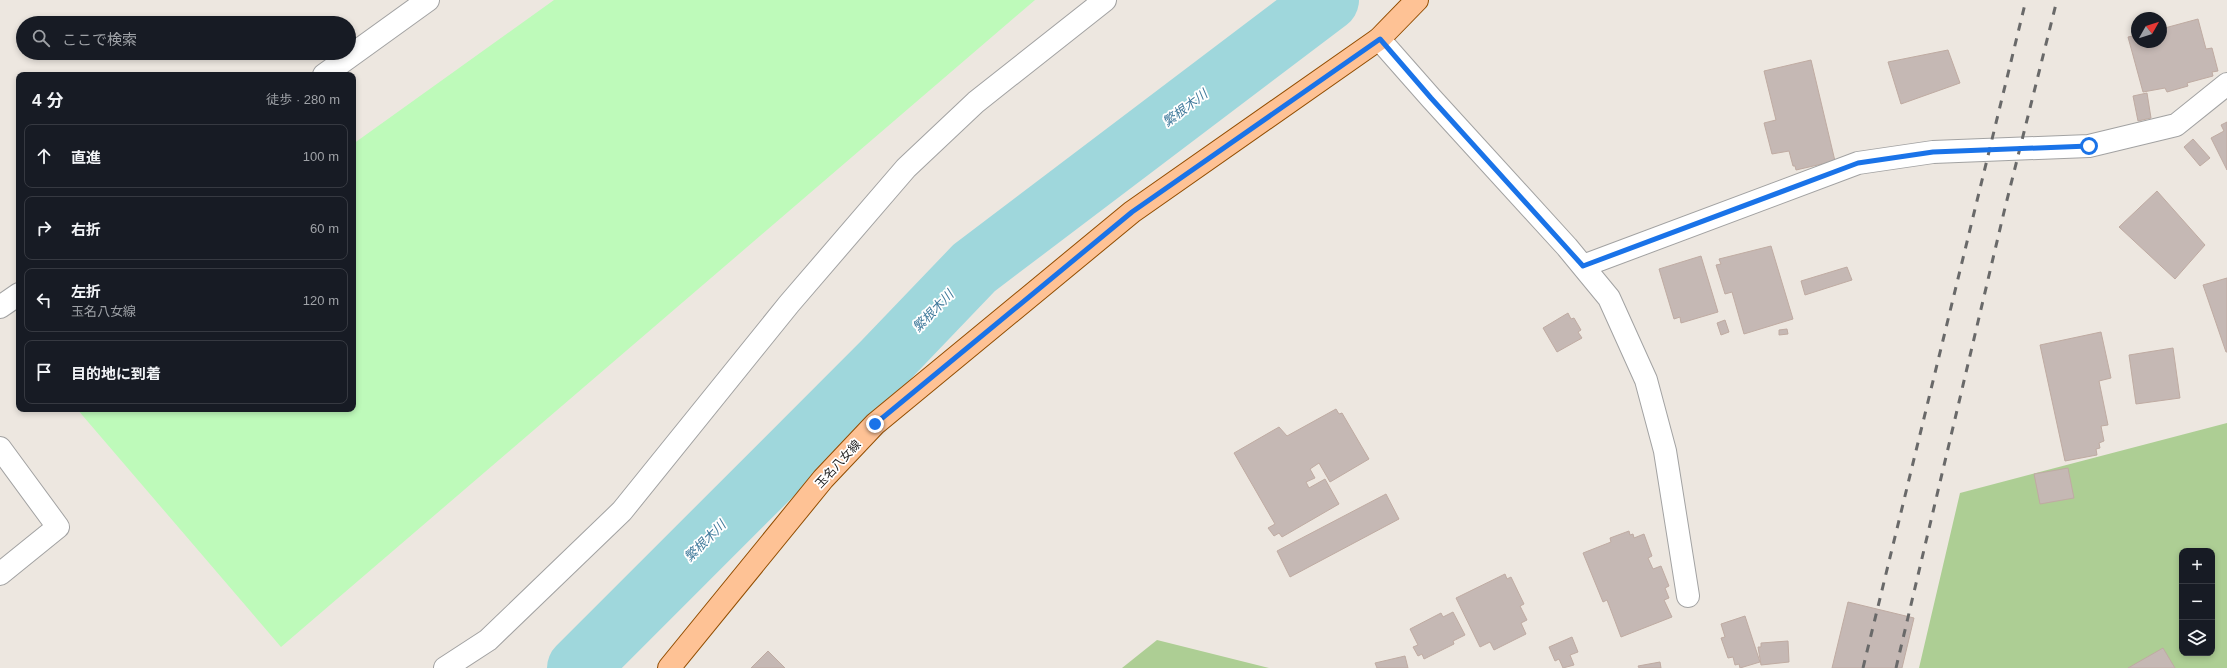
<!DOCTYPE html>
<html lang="ja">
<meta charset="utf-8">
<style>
:root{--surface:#171b24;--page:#20242c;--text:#f1f3f6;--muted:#9ea1a6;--line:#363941}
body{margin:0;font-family:Helvetica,"Noto Sans JP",sans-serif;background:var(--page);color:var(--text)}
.controls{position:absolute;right:12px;bottom:12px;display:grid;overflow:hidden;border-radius:8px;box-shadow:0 2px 6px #0003}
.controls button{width:36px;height:36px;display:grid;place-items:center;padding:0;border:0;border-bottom:1px solid var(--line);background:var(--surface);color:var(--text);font:20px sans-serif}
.compass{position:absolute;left:2131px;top:12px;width:36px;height:36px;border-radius:50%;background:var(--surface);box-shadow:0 2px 6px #0003;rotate:51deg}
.stop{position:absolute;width:12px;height:12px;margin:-9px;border:3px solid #1a73e8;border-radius:50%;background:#fff}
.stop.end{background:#1a73e8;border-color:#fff;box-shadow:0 1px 4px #0008}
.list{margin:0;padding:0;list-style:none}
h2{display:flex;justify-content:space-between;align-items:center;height:52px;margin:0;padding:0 16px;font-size:17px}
h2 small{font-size:13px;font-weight:400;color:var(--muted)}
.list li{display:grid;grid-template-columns:26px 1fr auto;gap:12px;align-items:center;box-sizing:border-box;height:64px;margin:0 8px 8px;padding:0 8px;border:1px solid var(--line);border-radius:8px}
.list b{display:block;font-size:15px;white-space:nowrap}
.list p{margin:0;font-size:13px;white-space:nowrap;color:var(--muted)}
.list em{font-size:13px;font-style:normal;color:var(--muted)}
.icon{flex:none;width:22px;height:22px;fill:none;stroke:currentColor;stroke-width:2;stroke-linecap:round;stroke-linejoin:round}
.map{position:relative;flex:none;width:2227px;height:668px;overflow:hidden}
.search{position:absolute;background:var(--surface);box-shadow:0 2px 6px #0003;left:16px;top:16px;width:340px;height:44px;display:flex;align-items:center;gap:10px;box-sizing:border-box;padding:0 14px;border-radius:22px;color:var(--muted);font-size:15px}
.panel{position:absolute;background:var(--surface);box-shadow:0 2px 6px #0003;left:16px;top:72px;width:340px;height:340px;border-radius:8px}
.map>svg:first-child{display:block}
.forest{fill:#adce94;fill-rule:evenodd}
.park{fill:#befaba}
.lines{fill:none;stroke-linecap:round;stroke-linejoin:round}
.river{stroke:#9fd7dc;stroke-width:62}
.building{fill:#c5b8b4;stroke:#bfaba2}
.minor-casing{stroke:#a2a2a2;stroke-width:24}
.major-casing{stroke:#924d00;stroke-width:24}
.minor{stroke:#fff;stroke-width:22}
.major{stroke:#fec295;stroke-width:22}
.rail{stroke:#696969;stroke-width:3;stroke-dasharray:8 8;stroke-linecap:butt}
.route{stroke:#1a73e8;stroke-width:5}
.labels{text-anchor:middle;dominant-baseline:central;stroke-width:3.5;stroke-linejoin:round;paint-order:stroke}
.street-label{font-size:12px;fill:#1b1b1b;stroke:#fff}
.water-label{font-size:13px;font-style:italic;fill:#427b9c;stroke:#fff}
</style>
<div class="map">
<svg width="2227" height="668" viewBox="0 0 2227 668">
<rect width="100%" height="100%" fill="#ede7e0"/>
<!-- forest -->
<path class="forest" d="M2227 423V668H1919L1960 493ZM2182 551H2212V653H2182Z
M1157 640 1269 668H1122Z"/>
<!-- park -->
<path class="park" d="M554 0H1035L281 647 77 409H353V144Z"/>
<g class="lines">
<!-- river -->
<path class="river" d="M578 668 883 363 974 268 1328 0"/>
</g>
<!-- building -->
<path class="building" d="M2198 19 2206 49 2212 48 2218 71 2212 72 2213 76 2187 83 2188 86 2167 92 2165 88 2143 92 2128 37 2137 35V42H2161V29Z
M1948 50 1960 83 1901 104 1888 62Z
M1811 60 1835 161 1796 170 1795 166H1793L1789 151 1772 154 1764 123 1776 120 1764 71Z
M2147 93 2151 118 2138 121 2133 96Z
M2227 122V170L2211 138 2224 131 2221 125Z
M2193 139 2210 158 2200 166 2184 147Z
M2157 191 2205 245 2175 279 2119 227Z
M1771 246 1793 319 1744 334 1732 292 1725 294 1716 265 1721 264 1719 259Z
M1701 256 1718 312 1681 323 1680 317 1674 319 1659 269Z
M1847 267 1852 280 1805 295 1801 281Z
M2227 278V352H2226L2203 285Z
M1568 313 1571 319 1574 318 1581 330 1578 332 1582 338 1557 352 1543 328Z
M1725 320 1729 332 1721 335 1717 323Z
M1787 329 1788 334 1779 335V330Z
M2101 332 2111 378 2099 381 2108 425 2101 426 2104 441 2099 443 2100 448 2096 449 2097 455 2065 461 2040 345Z
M2173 348 2180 398 2136 404 2129 355Z
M1336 409 1339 414 1342 413 1369 459 1330 482 1319 463 1310 469 1315 478 1306 482 1309 488 1325 479 1339 504 1282 537 1279 533 1274 536 1268 528 1275 524 1234 453 1279 427 1287 436Z
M2068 468 2074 498 2040 504 2034 474Z
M1386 494 1399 519 1290 577 1277 551Z
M1629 531 1630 535 1633 534 1634 538 1644 534 1652 556 1648 558 1653 569 1661 566 1669 586 1665 588 1669 598 1664 600 1672 617 1621 637 1607 600 1603 602 1583 553 1611 542 1610 538Z
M1505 574 1507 579 1511 577 1524 604 1520 606 1527 620 1521 623 1526 634 1494 650 1490 642 1480 647 1456 598Z
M1848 602 1914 618 1902 668H1832Z
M1453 612 1465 635 1453 641 1454 644 1424 659 1422 654 1418 656 1413 647 1418 645 1410 629 1441 613 1443 617Z
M1745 616 1760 662 1740 668 1739 664 1735 665 1733 657 1728 658 1721 638 1725 637 1721 624Z
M1572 637 1578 652 1570 655 1574 665 1563 668 1559 659 1555 661 1549 647Z
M1788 641 1789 662 1761 665 1758 647H1761V643Z
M2163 648 2175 668H2128Z
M768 651 785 668H751Z
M1405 656 1408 668H1377L1375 663Z
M1660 662 1661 668H1639L1638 666Z"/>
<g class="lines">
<!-- minor casing -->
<g class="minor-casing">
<path id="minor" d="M1379 39 1431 98 1567 247 1609 298 1646 380 1665 451 1688 596
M324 75 428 0
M1583 266 1858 163 1933 152 2089 146 2176 125 2227 84
M0 307 19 294
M0 448 58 527 0 574
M445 668 488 640 622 511 789 304 906 168 976 102 1105 0"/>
</g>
<!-- major casing -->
<g class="major-casing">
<path id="major" d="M669 668 823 479 875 424 1132 212 1379 39 1417 0"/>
</g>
<!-- minor -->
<use href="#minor" class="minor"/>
<!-- major -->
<use href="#major" class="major"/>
<!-- rail -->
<path class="rail" d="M1863 668 2026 0
M1896 668 2004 212 2057 0"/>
</g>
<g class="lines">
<!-- route -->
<path class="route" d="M875 424 1132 212 1380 39 1431 98 1583 266 1858 163 1933 152 2089 146"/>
</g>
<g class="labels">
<!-- street labels -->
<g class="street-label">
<text transform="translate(838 464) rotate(-47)">玉名八女線</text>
</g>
<!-- water labels -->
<g class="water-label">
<text transform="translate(1185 108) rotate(-37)">繁根木川</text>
<text transform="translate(933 311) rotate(-46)">繁根木川</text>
<text transform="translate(705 541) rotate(-45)">繁根木川</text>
</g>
</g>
</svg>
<div class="controls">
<button>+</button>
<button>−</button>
<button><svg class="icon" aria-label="layers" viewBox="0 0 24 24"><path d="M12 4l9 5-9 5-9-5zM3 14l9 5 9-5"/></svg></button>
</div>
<svg class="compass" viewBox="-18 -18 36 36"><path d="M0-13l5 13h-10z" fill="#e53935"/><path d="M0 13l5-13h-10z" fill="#9ea1a6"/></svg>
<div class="stop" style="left:2089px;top:146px"></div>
<div class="stop end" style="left:875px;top:424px"></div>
<div class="search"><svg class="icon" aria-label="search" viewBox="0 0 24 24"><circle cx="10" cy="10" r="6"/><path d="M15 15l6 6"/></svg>ここで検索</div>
<section class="panel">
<h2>4 分<small>徒歩 · 280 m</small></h2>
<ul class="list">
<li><svg class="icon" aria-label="ahead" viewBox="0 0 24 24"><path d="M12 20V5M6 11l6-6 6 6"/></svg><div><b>直進</b></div><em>100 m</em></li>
<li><svg class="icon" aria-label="right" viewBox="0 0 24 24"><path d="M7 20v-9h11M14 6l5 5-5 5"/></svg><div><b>右折</b></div><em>60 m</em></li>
<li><svg class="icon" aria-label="left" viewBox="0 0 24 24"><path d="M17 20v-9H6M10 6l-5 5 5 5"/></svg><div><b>左折</b><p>玉名八女線</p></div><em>120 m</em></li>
<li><svg class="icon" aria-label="arrive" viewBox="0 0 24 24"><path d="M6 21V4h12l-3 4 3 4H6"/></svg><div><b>目的地に到着</b></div></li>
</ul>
</section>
</div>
